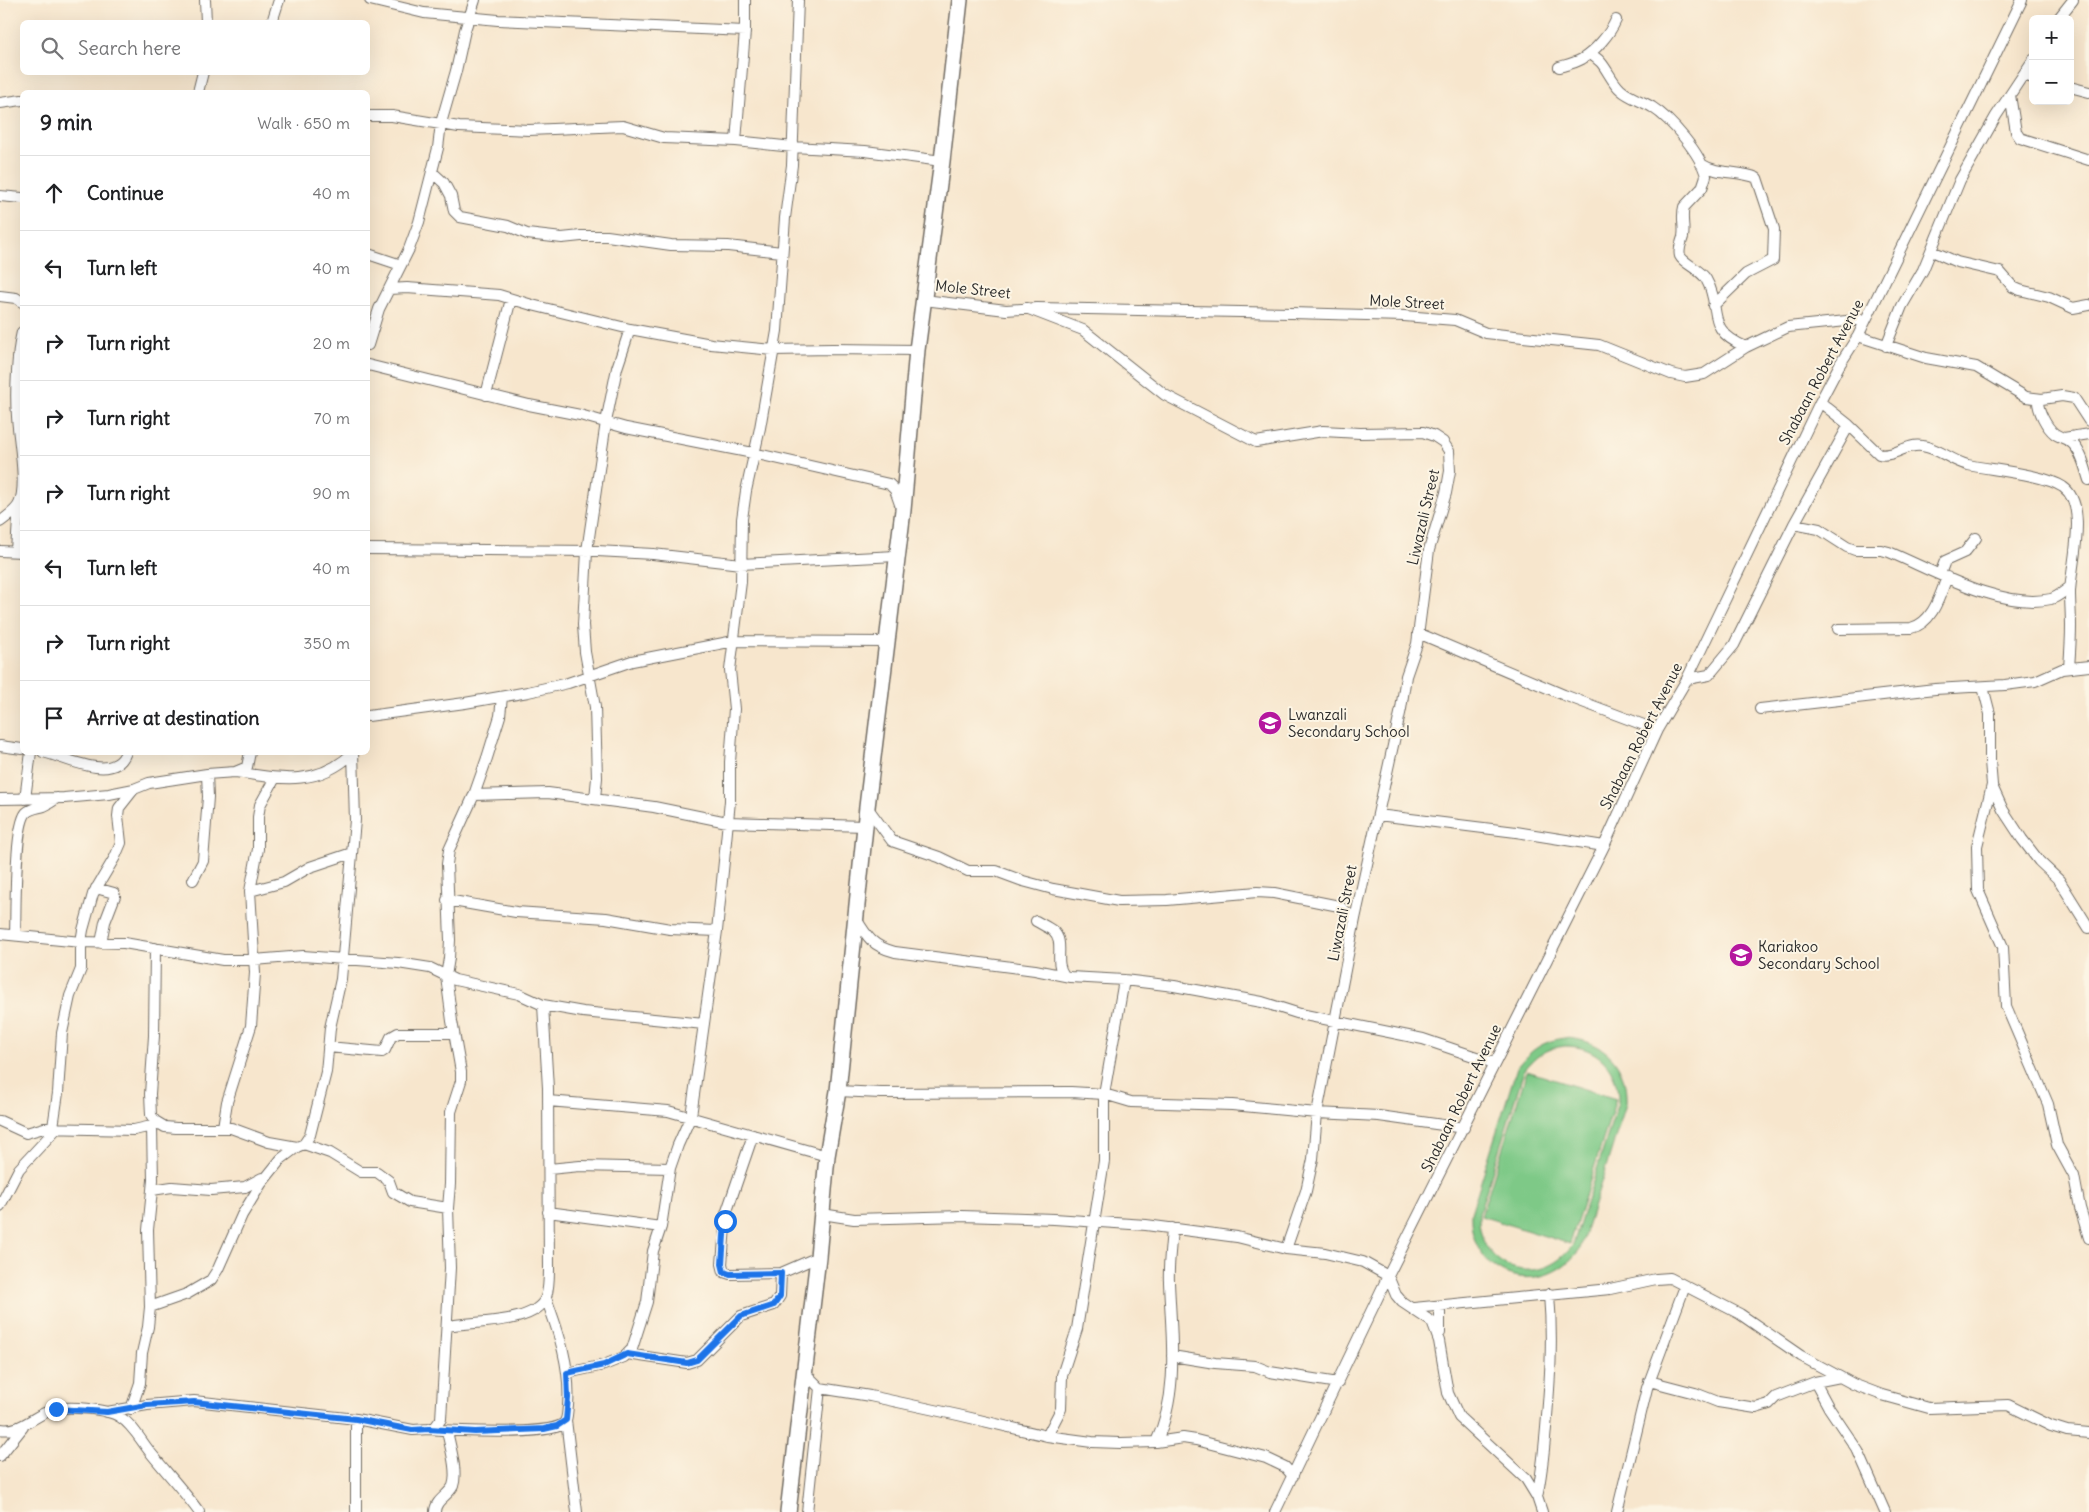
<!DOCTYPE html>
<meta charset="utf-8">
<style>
:root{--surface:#fff;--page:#f6f6f6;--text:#202124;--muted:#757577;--line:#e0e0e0}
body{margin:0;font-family:Delius,sans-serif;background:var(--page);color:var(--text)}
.controls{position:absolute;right:15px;top:15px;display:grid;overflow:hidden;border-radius:8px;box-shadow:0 5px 20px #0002}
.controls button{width:45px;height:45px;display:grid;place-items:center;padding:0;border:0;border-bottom:1px solid var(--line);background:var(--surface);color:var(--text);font:25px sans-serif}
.stop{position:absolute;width:15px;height:15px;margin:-11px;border:4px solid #1a73e8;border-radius:50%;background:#fff}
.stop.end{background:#1a73e8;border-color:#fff;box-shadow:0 1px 5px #0008}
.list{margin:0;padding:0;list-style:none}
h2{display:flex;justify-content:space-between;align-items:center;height:65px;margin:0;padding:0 20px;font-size:21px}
h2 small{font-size:16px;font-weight:400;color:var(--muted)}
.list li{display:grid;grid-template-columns:32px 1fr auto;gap:15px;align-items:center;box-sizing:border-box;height:75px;padding:0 20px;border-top:1px solid var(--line)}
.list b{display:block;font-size:19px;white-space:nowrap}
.list em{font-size:16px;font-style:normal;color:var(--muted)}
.icon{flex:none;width:28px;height:28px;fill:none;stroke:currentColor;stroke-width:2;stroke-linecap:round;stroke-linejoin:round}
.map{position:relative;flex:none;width:2089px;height:1512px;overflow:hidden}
.search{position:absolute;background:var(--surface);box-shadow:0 5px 20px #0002;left:20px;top:20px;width:350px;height:55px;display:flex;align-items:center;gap:12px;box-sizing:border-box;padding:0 18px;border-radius:8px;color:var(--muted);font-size:19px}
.panel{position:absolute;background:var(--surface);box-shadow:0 5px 20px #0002;left:20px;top:90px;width:350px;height:665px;border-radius:8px}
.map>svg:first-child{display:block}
.green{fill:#7ec987;stroke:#547a59;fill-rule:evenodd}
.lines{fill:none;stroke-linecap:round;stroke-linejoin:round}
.minor-casing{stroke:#726c64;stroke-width:12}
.highway-casing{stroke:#726c64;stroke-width:18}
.minor{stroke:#fff;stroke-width:10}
.highway{stroke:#fff;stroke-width:15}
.route{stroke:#1a73e8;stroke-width:6}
.labels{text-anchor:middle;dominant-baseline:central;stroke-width:4;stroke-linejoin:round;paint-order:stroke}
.street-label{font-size:15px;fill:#2b2b2b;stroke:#fcf5e5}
.poi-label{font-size:15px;fill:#2b2b2b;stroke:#fcf5e5;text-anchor:start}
</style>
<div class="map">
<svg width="2089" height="1512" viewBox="0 0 2089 1512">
<rect width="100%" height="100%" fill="#fcf5e5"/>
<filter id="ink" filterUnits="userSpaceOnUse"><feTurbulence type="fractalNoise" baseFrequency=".02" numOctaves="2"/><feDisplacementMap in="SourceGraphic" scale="10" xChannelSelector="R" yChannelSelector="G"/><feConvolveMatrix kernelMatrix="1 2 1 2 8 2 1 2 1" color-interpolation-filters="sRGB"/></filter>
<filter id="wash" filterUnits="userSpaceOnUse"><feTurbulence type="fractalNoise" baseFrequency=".0096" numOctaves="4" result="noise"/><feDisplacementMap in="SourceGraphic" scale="20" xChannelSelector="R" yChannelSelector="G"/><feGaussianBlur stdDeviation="1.12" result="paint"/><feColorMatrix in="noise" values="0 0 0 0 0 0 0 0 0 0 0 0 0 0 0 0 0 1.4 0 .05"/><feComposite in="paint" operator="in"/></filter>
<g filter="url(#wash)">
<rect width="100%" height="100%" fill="#f7e6cd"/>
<!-- green -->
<path class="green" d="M1564 1038C1604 1039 1628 1064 1626 1104L1580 1249C1542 1301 1468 1278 1471 1213L1517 1067C1530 1050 1543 1041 1564 1038ZM1565 1046C1598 1046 1619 1069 1618 1102L1573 1245C1540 1291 1477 1270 1479 1214L1524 1071C1535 1056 1547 1048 1565 1046Z
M1527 1071 1616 1099 1570 1244 1481 1216Z"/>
</g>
<g filter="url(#ink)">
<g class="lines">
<!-- minor casing -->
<g class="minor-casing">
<path id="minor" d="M205 0 206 22
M370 0 424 13 498 20 745 31
M2058 19 2073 0
M272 22 279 0
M1589 54C1606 60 1608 79 1621 90 1630 98 1642 101 1652 107 1671 119 1701 154 1706 176L1702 188 1684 207C1681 217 1685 227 1683 237 1681 244 1678 249 1680 256 1684 264 1700 269 1706 279 1723 308 1703 329 1746 347
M1559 67C1566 65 1575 63 1582 59 1595 51 1610 34 1616 20
M2023 75 2033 78
M2070 87 2089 92
M198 92 203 72
M2010 95 2016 132 2020 138 2089 160
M0 103 22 100
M368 116H392L459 127 529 130 623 126 664 138 736 141 793 147 865 151 942 161
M736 141 745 31V0
M1701 164C1718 175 1738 170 1757 178L1774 229 1773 260 1746 274 1713 306
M432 172 444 183 451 196 454 211 460 217 508 226 527 234 562 238 581 236H607L671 245 728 246 782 252
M0 196 22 198
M1932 251 1957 262 2000 272 2013 287 2020 290 2049 297 2073 308 2089 305
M368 254 401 265
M389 289 407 288 499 295 532 305 630 329 711 344 773 350 832 349 917 350
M0 296 16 298 22 302
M924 300 1006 310 1037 308 1291 313 1404 316 1455 320 1486 333 1599 345 1671 374 1685 377 1704 374 1746 347 1788 327 1866 319
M1026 308 1083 330 1165 395 1256 442 1323 431 1360 433 1423 432 1434 436 1443 442 1449 451 1450 471 1446 493 1429 550 1417 644 1406 676 1401 709 1355 919 1317 1113 1313 1159 1306 1191 1286 1249
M1858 336 1926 358 1976 367 2026 397 2042 399 2062 396 2074 398 2089 421
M368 345 379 309 409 249 419 222 438 148 441 123 456 71 465 30 475 0
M1886 346 1902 306 1923 270 1960 180 1996 116 2033 60
M368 365 529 405 580 415 626 428 753 453 889 484 895 490 901 507
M486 395 511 299
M2038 399C2037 410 2047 428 2055 434 2061 438 2068 439 2073 444 2082 453 2085 468 2089 480
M1820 402 1849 425 1879 454C1894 458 1906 443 1922 446 1939 448 1951 461 1968 465 1992 470 2043 474 2063 487 2089 505 2071 565 2070 592 2070 603 2071 615 2071 626 2071 640 2070 654 2069 668
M2064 438 2089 434
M0 522C6 517 16 511 19 504 28 485 18 438 17 416 15 394 17 353 22 332
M1794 524 1819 529 1847 547 1855 550H1881L1889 552C1934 571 2002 610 2051 599 2058 597 2064 591 2070 587
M368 549 597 551 653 554 741 564 896 556
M0 551 22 552
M16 551 19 504
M1940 574 1945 561 1965 552 1976 538
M1838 629 1911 628C1933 623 1940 595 1947 577
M1418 633 1564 695 1657 730
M1687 679 1709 675 1734 645 1794 524 1849 425
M1983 687 1990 714V761L1992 785 1977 846 1978 890 2003 947 2006 1006 2048 1104 2057 1145 2074 1176 2080 1208 2089 1238
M1760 709 1935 689 2005 685 2035 681 2062 669 2089 666
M368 716 465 703 528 692 568 683 632 661 734 641 887 642
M0 746 22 749
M43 752C65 757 115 784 126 752
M236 772C281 779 317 787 353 753
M1992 786 2003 810 2022 839 2039 861 2059 880 2089 928
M474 795 548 793 654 807 727 822 865 826
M595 798 597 778 595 707 585 652 583 625 587 551 606 422 617 368 630 329
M0 799 64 798 109 794 134 789 149 783 207 774 235 772 247 767 250 752
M25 799 31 752
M867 807 892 841 939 857 968 871H996L1023 881 1053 889 1119 901 1167 900 1257 892 1274 893 1339 906 1355 919
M1378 815 1516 832 1604 846
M193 880 203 861 208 797 207 774
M96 888 114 893 115 896 105 922 101 943
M250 891 284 882 310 867 352 853
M447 900 516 912 606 918 670 929 717 931
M855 917C867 937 872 946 895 952L1035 970 1070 977 1124 980 1174 986 1262 1002 1300 1014 1423 1039 1494 1063
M1036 921C1041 924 1048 927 1053 931 1066 943 1053 961 1064 975
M0 934 81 942 124 943 223 960H254L303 956 398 963 430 968 455 980 519 994 543 1005 583 1012 704 1024
M15 935C16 912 14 828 26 813 31 808 38 808 44 806 49 804 53 801 57 798
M155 948 154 1036 150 1094 151 1115 155 1121 165 1127 176 1128H231L269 1142 297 1147
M328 1047 382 1052 385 1050 391 1037 398 1033H454
M838 1091 881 1093 1071 1092 1104 1094 1131 1102 1232 1105 1317 1113 1379 1116 1464 1128
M548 1101 668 1111 827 1156
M0 1121 26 1133 44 1128 134 1130 156 1125
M53 1127 58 1093 62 1033 70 996 81 969V942L83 930 93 894 115 857 121 843 118 816 119 808 134 789
M223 1127 227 1102 251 1026 255 973 250 891 258 849V817L260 805 275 778
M753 1135 726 1214 722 1264 724 1272 730 1274 781 1273 818 1257
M304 1144 330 1153 361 1172H377L389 1181 393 1192 410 1202 448 1208
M549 1169 580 1166 670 1168
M152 1190 172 1187 211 1190 245 1187 262 1178
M0 1206 19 1169 57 1128
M548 1212 661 1227
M822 1214 854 1219 962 1216 1054 1219 1146 1225 1237 1237 1286 1249 1325 1253 1363 1262 1388 1276 1396 1295 1402 1302 1432 1322 1439 1341 1448 1393 1459 1417 1526 1479 1537 1497 1542 1512
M150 1307 187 1294 211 1280 218 1269 242 1215 261 1184 281 1159 297 1147 304 1144 310 1135 326 1072 330 1028 341 979 355 820 353 752
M1414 1308 1610 1289 1656 1279 1670 1278 1740 1314 1801 1356 1853 1384 1882 1395 1929 1408 2008 1405 2051 1426 2067 1431 2089 1433
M448 1326C472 1321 536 1325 546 1297 549 1288 549 1278 549 1269L548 1088 543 1005
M1440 1333V1306
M627 1354 687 1363 697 1360 741 1316 774 1305 780 1296 781 1273
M1172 1356 1215 1363 1255 1366 1270 1372 1338 1383
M567 1373 604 1365 624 1357 632 1349 647 1302 653 1251 661 1227 670 1168 678 1145 691 1116 717 931 730 801V762L734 709 730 670 741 582 742 519 746 491 760 428 777 331 785 218 792 165 798 0
M805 1373 820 1388 870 1396 958 1415 1047 1436 1092 1442 1120 1443 1156 1442 1183 1438 1196 1440 1266 1458 1285 1467 1293 1476
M1649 1381 1695 1393 1718 1402 1756 1408 1769 1404 1776 1397 1815 1382 1840 1377
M1815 1382 1829 1408 1858 1451 1885 1512
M131 1409 140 1383 142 1353 148 1327 150 1307 148 1230 153 1180 152 1127
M107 1412 147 1405 194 1401 356 1419 413 1430 429 1429 436 1426 441 1419 450 1268 448 1208 450 1184 451 1112 461 1081V1072L452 1021 446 976 449 958 450 940 447 864 449 850 474 795 487 758 500 716 502 697
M356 1419V1512
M566 1420 577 1512
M0 1429C21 1433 34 1415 52 1410 67 1405 108 1409 120 1417 133 1425 141 1441 150 1452 166 1472 184 1491 199 1512
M429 1429C452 1431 546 1436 563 1424 568 1420 567 1412 568 1406 571 1368 559 1333 546 1298
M1047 1436 1061 1409 1062 1375 1077 1329 1104 1161V1094L1124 980
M1156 1442C1180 1393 1171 1335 1169 1282 1168 1265 1171 1246 1172 1228
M0 1456 23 1427
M1537 1497C1542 1474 1544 1451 1546 1428 1550 1382 1553 1340 1549 1294
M435 1512C435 1500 448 1496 453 1486 458 1472 450 1446 447 1431
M807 1512 820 1388
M1275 1512 1388 1276 1604 846 1657 730 1687 679 1820 402 1840 364 1858 336 2022 0
M1617 1512 1647 1388 1685 1286"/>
</g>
<!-- highway casing -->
<g class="highway-casing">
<path id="highway" d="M788 1512 818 1257 827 1156 838 1091 867 807 903 510 917 350 942 161 960 0"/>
</g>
<!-- minor -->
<use href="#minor" class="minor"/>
<!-- highway -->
<use href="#highway" class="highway"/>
</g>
</g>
<g class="lines" filter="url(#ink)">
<!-- route -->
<path class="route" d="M56 1409 107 1412 147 1405 194 1402 356 1419 412 1430 429 1429 475 1432 544 1429 557 1426 566 1420 568 1398 567 1373 604 1365 627 1354 687 1363 697 1360 741 1316 774 1305 780 1296 781 1273 730 1274 724 1272 722 1264 725 1221"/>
</g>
<!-- icons -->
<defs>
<g id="school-disc" transform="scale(1.25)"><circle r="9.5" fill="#b5179e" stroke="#fcf5e5"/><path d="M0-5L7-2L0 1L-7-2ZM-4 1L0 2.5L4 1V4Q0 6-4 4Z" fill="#fff"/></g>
</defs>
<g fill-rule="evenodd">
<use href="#school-disc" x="1270" y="723"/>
<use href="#school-disc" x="1741" y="955"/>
</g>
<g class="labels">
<!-- street labels -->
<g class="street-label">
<text transform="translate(973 289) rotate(6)">Mole Street</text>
<text transform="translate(1407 302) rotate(3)">Mole Street</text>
<text transform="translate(1821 372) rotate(-62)">Shabaan Robert Avenue</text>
<text transform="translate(1423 517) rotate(-77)">Liwazali Street</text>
<text transform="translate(1641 736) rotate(-63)">Shabaan Robert Avenue</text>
<text transform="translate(1342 913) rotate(-79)">Liwazali Street</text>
<text transform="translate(1461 1098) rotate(-64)">Shabaan Robert Avenue</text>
</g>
<!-- poi labels -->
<g class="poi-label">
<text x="1288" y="714">Lwanzali<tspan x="1288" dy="17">Secondary School</tspan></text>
<text x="1758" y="946">Kariakoo<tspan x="1758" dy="17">Secondary School</tspan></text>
</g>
</g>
</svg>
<div class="controls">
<button>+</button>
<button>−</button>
</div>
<div class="stop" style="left:725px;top:1221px"></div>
<div class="stop end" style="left:56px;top:1409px"></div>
<div class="search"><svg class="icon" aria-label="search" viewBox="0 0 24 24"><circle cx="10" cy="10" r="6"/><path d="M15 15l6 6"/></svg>Search here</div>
<section class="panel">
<h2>9 min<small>Walk · 650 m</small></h2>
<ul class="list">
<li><svg class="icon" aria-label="ahead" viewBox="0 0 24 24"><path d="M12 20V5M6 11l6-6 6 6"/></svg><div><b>Continue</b></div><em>40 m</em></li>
<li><svg class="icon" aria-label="left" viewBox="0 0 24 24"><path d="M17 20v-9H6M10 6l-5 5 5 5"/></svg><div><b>Turn left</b></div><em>40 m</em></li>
<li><svg class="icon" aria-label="right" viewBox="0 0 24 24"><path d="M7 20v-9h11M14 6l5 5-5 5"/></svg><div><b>Turn right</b></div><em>20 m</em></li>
<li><svg class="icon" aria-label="right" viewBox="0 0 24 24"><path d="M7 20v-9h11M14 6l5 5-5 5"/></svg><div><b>Turn right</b></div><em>70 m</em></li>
<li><svg class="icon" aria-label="right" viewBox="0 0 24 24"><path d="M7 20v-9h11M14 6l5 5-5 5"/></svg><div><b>Turn right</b></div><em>90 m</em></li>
<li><svg class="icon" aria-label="left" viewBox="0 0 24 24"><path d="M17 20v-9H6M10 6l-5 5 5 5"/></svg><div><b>Turn left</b></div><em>40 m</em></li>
<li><svg class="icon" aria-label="right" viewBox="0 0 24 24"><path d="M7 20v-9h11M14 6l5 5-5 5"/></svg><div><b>Turn right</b></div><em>350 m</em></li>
<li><svg class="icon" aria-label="arrive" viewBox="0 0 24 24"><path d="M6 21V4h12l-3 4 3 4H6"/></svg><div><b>Arrive at destination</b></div></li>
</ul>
</section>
</div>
